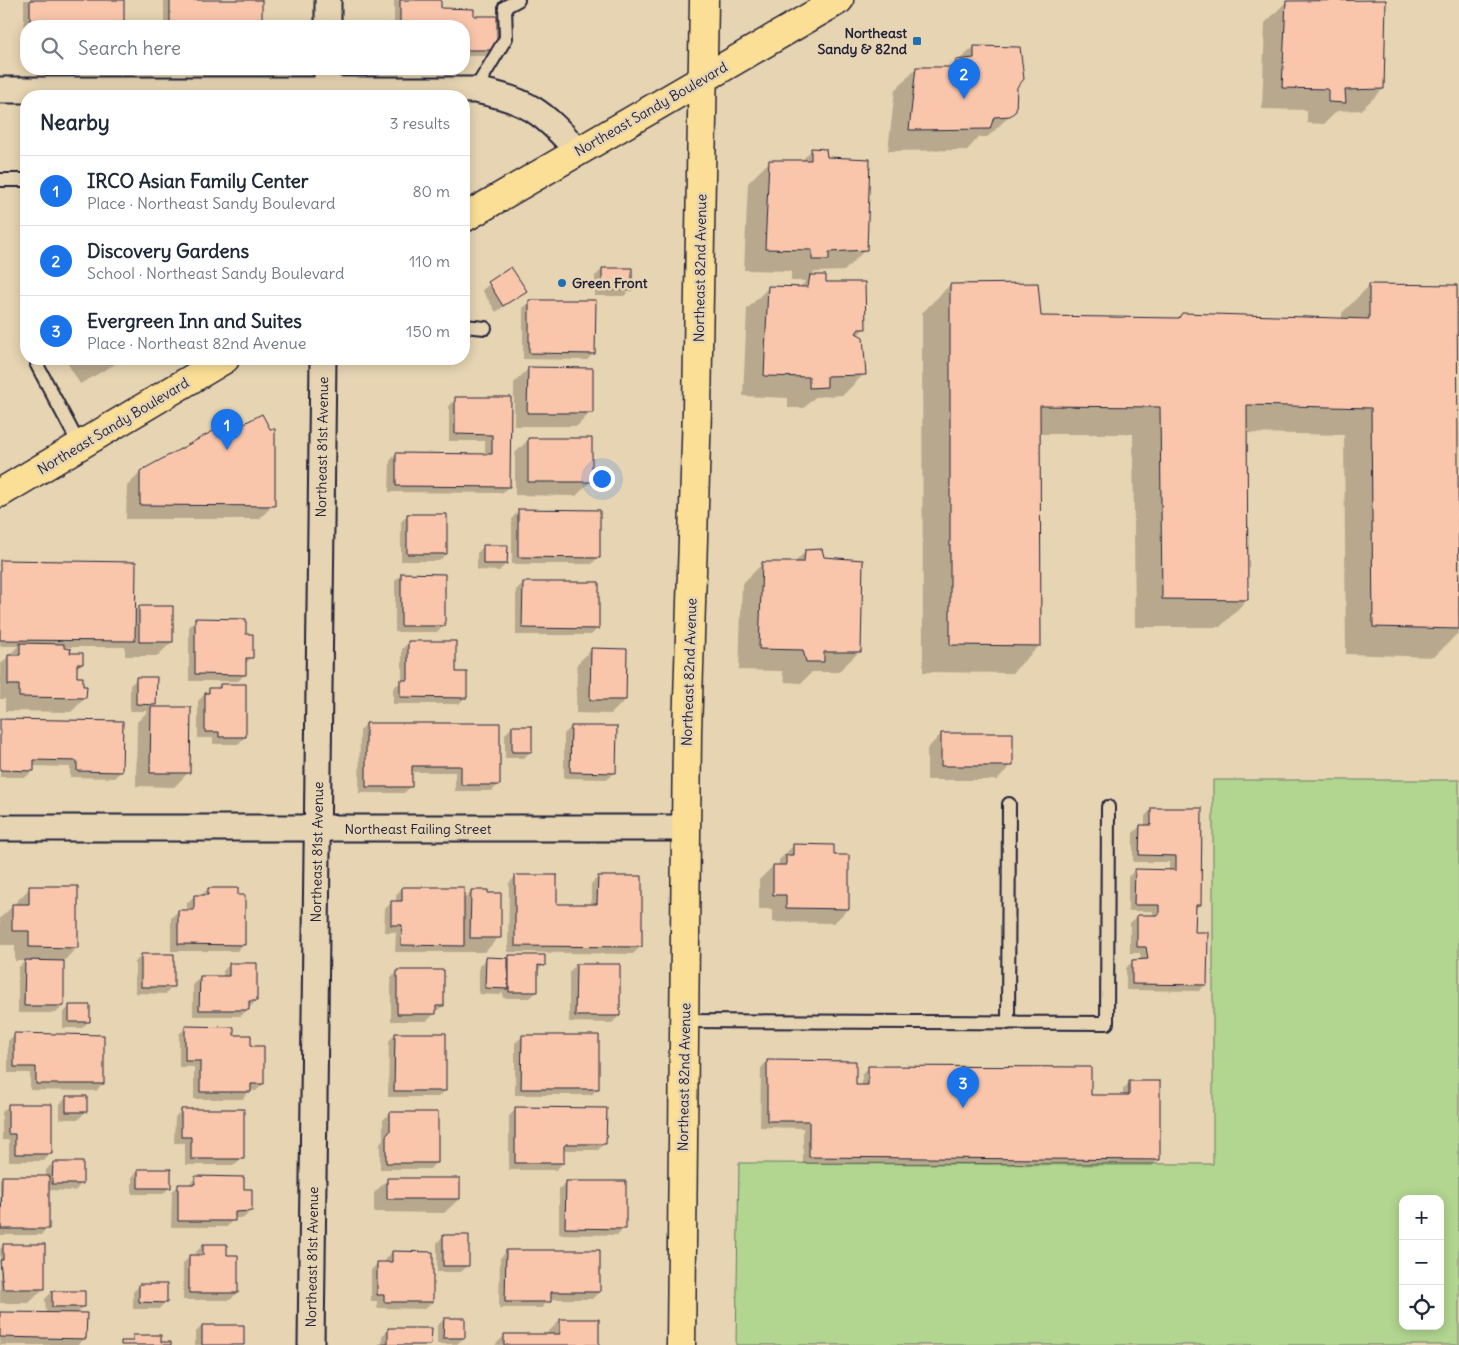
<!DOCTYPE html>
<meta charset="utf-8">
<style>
:root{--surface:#fff;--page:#f2f2f3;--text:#1f2937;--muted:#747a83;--line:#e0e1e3;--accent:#1a73e8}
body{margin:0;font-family:Delius,sans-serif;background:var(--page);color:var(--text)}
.controls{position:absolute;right:15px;bottom:15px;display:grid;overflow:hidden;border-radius:10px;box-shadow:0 2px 12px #0003}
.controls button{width:45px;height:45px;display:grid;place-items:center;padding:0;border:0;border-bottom:1px solid var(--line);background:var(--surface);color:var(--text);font:25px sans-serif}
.you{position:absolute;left:601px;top:478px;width:18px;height:18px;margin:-12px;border:4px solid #fff;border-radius:50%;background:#1a73e8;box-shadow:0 0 0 8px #1a73e833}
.badge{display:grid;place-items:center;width:32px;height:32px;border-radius:50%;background:var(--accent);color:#fff;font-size:16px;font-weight:700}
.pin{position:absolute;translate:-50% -41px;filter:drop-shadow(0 1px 2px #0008)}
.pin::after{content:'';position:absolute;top:26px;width:18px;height:15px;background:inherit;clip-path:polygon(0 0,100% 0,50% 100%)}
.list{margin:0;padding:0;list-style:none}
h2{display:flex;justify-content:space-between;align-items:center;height:65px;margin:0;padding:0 20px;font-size:21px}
h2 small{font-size:16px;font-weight:400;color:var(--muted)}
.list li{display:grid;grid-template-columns:32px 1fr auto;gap:15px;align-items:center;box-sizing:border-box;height:70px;padding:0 20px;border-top:1px solid var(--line)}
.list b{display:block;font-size:19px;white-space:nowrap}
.list p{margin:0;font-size:16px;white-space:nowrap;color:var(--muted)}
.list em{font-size:16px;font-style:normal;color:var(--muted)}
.icon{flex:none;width:28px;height:28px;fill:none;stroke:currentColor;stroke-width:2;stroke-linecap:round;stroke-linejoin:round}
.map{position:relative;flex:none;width:1459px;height:1345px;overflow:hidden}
.search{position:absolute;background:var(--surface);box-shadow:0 2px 12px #0003;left:20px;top:20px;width:450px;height:55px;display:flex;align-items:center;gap:12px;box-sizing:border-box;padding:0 18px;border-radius:20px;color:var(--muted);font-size:19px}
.panel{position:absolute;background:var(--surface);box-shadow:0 2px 12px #0003;left:20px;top:90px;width:450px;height:275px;border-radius:20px}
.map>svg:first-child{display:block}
.green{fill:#b2d590;stroke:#6a7c66;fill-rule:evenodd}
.shadow{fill:#0003}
.building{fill:#fac6ab;stroke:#22223b}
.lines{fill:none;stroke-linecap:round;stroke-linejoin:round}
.lane-casing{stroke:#22223b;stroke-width:16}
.street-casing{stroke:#22223b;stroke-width:29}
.primary-casing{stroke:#22223b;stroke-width:31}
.lane{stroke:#e6d4b2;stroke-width:12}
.street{stroke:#e6d4b2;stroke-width:25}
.primary{stroke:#fbdf96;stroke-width:28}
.poi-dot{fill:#1f6fb2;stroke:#e6d4b2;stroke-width:2}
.labels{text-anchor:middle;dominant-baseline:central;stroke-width:5;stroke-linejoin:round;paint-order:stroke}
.poi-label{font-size:14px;font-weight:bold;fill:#22223b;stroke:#e6d4b2;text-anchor:end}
.street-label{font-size:14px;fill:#22223b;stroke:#e6d4b2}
</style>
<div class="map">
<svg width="1459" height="1345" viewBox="0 0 1459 1345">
<rect width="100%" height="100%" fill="#e6d4b2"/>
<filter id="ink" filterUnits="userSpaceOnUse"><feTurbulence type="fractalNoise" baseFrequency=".02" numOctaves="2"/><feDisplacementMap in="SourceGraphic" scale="10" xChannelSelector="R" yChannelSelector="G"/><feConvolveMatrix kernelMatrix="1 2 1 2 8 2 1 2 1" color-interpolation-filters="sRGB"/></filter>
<g filter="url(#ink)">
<!-- green -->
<path class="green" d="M1213 780H1459V1345H736L739 1163 1213 1164ZM1403 1199H1440V1326H1403Z"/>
<!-- shadow -->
<path class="shadow" d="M24 0H123V26H26V41H24Z
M164 0H261V26H164Z
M394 0H440V10L473 17 495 49 488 56H464V26H394Z
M1319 0 1384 2 1383 89 1361 110 1337 111 1324 124 1307 123V110L1262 109 1265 23 1286 2Z
M974 47 1015 86V110L993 132 987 137H979L967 150 888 151 895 90 916 68H950Z
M812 150 826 158 866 249 844 271 815 272 811 276 825 283 864 328 858 335 864 374 843 395 815 397 804 408H788V398L743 396 747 309 768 288H799L806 281H791V271L744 270 748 183 769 162H800Z
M511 268 525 291 496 312 482 290Z
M602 270 631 289 624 296H595V276Z
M950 285 1040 318 1177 319 1182 314 1342 320V313L1370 285 1455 286 1459 632 1434 657 1346 654 1344 435 1246 433 1247 600 1220 627H1135L1133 434H1039L1040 645 1012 673 923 672 922 313Z
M530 301 594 353 587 360 523 359V308Z
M65 359H124L80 384Z
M528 369 591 412 577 426H514V383Z
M456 399H510L509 486 502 493 389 492 390 461 396 454 485 455V441H449V405Z
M228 430H269L273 505 259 519H126L127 486 141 472Z
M529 439 590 482 576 496 515 495V453Z
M519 511 598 557 592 564H512V518Z
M408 515 446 554 439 561H401V522Z
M484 546 506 564 499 571 477 570V553Z
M806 551 860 651 838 672H812L801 683 785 682 782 671 739 670 742 584 763 563H794Z
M0 561 134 612 139 608 172 642 157 656H125V647H63L81 664 76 669V679L85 698 71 712 5 711V699H0V665L18 646H0Z
M402 574 444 625 437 632H395V581Z
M523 583 598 628 591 635H516V590Z
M196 620 244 635 252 657 245 664V674L238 681H189V627Z
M409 642 455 673 465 697 459 704H393V688L402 681V649Z
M591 650 625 700 611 714 576 713 577 664Z
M137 679 155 704 151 708 188 773 174 787 136 786 137 722 148 711H130V685Z
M220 685 245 737 238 744H213V738H198V701L210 689H216Z
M0 720 121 771 114 778 70 777V767L33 766V770L26 777H0Z
M366 724H499V784L492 791H455V772H411V786L404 793H359L360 731Z
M512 727 530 752 524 758H505V734Z
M571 727 615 772 608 779 564 778V734Z
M941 734 1011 765 997 780H927V749Z
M1152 809H1200V905L1194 910V933L1206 984 1199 991 1126 990V968L1133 961 1141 960 1140 953H1130V923L1137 916H1153V911H1128V877L1135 870 1169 871V862H1133V833L1140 826H1145V816Z
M793 846 833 857 848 909 834 923 772 922V909H759V880L773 866 779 864V860Z
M516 876 556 905H591V884L598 877 640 947 633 954 508 952 509 883Z
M30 888 77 947 63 962V1006L56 1013H18V968L25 961H15V945H0V918L13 906H16V902Z
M402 888 463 900 471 891 499 937 485 952H395L396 932H384L385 909 392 902H396V895Z
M208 889 243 944 237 951H171V918L178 911H187V903L194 896H201Z
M142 955 172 987 166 994 135 993V962Z
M510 956 543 965 537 972V992L530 998H503V992L500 995 479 994V966L486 959H507Z
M230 964 256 1001 241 1016H193V984L200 978H223V971Z
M576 965 619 1016 612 1023 569 1022V972Z
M398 971 443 1005 427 1021H391V978Z
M70 1006 89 1021 82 1028H63V1013Z
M186 1028 232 1036 250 1047 263 1084 256 1091 249 1090 243 1099H194V1067H179V1034Z
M395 1034 445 1090 438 1097H388L389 1041Z
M14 1035 102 1084 96 1091 30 1090V1073H8V1041Z
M522 1037 598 1089 591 1095H515V1043Z
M767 1061 862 1087V1074L869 1067 1090 1096H1123V1089L1130 1082 1159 1159 1152 1166 803 1164V1128L760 1127 761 1068Z
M67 1097 85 1112 79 1119H60V1104Z
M9 1106 50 1154 44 1161H9V1140H2V1112Z
M516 1109 605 1143 598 1150H563V1163L556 1170H509V1116Z
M182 1110 242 1158 235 1165H185V1143H174L175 1117Z
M390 1113 436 1162 430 1169H380V1144L383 1139V1120Z
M53 1163 81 1184 75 1191 48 1190 47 1228 41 1235H0V1179L2 1177H46V1170Z
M139 1170 169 1188 163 1194H132V1177Z
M195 1178 242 1190 250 1211 244 1218H234L227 1227H171L172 1192 179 1185H188Z
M388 1179 459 1199 444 1213 374 1212V1193Z
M566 1182 624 1228 618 1235 559 1234V1189Z
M443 1236 468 1265 461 1272H437V1243Z
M4 1245 43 1289 29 1303H0V1249Z
M203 1245 225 1257 237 1293 230 1300H183V1263L190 1257H196V1252Z
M507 1251 599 1292 592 1299H549L542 1308H499L500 1258Z
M392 1252 432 1302 425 1309 377 1308V1301H371V1270L378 1263H385L386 1259Z
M140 1285 165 1302 159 1309H133V1292Z
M52 1292 84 1306 76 1314 85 1338 78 1345H0V1314H46L45 1299Z
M444 1319 464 1338 457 1344H437V1326Z
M560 1320 597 1345H495L504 1336 546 1334Z
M202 1326 242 1345H195V1333Z
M389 1329 430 1345H382V1336Z"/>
<!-- building -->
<path class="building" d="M30 0H124V26H30Z
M170 0H262V26H170Z
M400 0H441V8L474 9V16H497V50H464V26H400Z
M1386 0 1384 89 1345 90 1346 103 1328 102V89L1282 88 1286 1Z
M974 46 1020 47 1024 79 1017 87 1016 111 1010 116 994 117 990 129 909 130 916 67H955L956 60 974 58Z
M811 148 826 149 827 157 870 159 867 250 829 252V260H812V250L765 249 769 160H811Z
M511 267 527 291 503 306 488 282Z
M602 268H632V290H602Z
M810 275H826V282H865L866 329H859L856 333 863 337 866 375 827 376V387L809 388V377L764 376 768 286 808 287Z
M1038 283 1041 316 1179 318 1182 313 1369 319V284L1457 285 1459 629 1373 627 1371 408 1247 405 1248 600 1162 599 1160 407 1040 406 1041 646 950 645V284Z
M529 300H596L595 354 529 353Z
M99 359H110L102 364Z
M528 367 593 368V413H527Z
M455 397H511L510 487 396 486V453L492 454V435L455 434Z
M262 414 270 429H275V506L140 505V471L226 424 228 428H235Z
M528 438H592V482H528Z
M518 509 600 510V558L518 557Z
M407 514H447V554H407Z
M483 545H508L507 564H483Z
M822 549 824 557 863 560 861 652H824V662H806L803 650 759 649 762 562H804L805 550Z
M0 560 136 562 135 641 0 640Z
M401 573 445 574V626H401Z
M523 582H599V629L522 628Z
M139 606H173V642H139Z
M195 618 246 619V634H253V658H246V675L195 674Z
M408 641H456V672H467V698L400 697V680H408Z
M20 643 64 644V648L71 649 70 653H83V664H77V677H83V686H87L86 698 19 697V685H8V655H20Z
M591 648 627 649 626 700H590Z
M136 677H157L156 705 136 704Z
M220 684H246V737H219V732H205V693H209V688H220Z
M151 707H191L190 773H150Z
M0 719 123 721 122 772 77 771V761L34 760V771L0 770Z
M366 723H500V785H461V766H412V787H366Z
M512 726H532V752H512Z
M571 726H617L616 773 570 772Z
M941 733H1013V766H941Z
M1151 808H1202L1201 905H1196L1195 932H1208L1207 985 1132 984V960L1148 959 1146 947H1137V915H1159V905H1134L1135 869 1176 870V856L1139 855 1140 825H1151Z
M793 844 834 845V855H849V909L786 908V895H773V865H786V855H793Z
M515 875H557V904H597L598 876H642V947L515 946Z
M29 886H78V948L29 947V931H12V904H29Z
M402 887H464V946L401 945 402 925H391V901H402Z
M208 888H238V895H245V945L178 944V910H194V895H208Z
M471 890H488V893H501V938H470Z
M141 954H174V987H141Z
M509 955H545V966L538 965V992H509Z
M486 957 508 958V989L485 988Z
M25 960 64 961V1006H24Z
M229 963H257V1001H249V1010H199L200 976H229Z
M576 964H620V1016H575Z
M397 970H444V1006H436V1014H397Z
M69 1005H90V1022H69Z
M185 1026 234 1027V1035H251V1046H264V1084H251V1092H200V1061H185Z
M14 1033 104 1035V1084H36V1067H14Z
M395 1033H446V1091H394Z
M522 1035H599V1089H521Z
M767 1060 856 1061V1085H868V1066L1091 1067V1095H1129V1081H1160V1160L809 1157V1121H767Z
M66 1096H87V1112H66Z
M8 1104H52V1154H15V1134H8Z
M515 1107 607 1108 606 1144H566L564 1146V1163H515Z
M181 1109H244V1159H191V1137H181Z
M390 1112H438V1163H386V1136L390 1131Z
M53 1162H83V1184H52Z
M138 1169H171V1188H138Z
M2 1176H49V1229H1Z
M195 1176 244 1177V1189H252V1211L235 1212V1221H178V1184H195Z
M387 1178H460V1199H387Z
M566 1181H626V1229L565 1228Z
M443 1235H469V1266H443Z
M3 1244H45V1289H3L0 1260H3Z
M203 1244H227V1255H238V1293H189V1255H203Z
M506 1250H600V1292H551V1302H505Z
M392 1251 433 1252V1302H384V1295H377V1262H392Z
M139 1284H167V1303L139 1302Z
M52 1291H85V1307H52Z
M0 1312 87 1313 86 1339 0 1337Z
M444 1318H465V1338H443Z
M560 1319H599V1345H504V1334H560Z
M202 1325H244V1345H202Z
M388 1328H432L431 1345H379L388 1344Z
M133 1335H161V1342H171V1345H121V1341H133Z"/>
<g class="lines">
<!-- lane casing -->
<g class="lane-casing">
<path id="lane" d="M475 90 506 38 505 7 518 0
M0 180H26
M464 326 485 328
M37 359V365L80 446
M685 1021 1107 1023 1108 807
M1008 1023 1009 804"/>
</g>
<!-- street casing -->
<g class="street-casing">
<path id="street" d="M328 26V0
M0 90H475C529 100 542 112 578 151
M327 96V69
M0 828H686
M311 1345 323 359"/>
</g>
<!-- primary casing -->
<g class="primary-casing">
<path id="primary" d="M464 218 839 0
M0 493 225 359
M681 1345 687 732 697 410 704 0"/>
</g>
<!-- lane -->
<use href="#lane" class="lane"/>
<!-- street -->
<use href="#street" class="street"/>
<!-- primary -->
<use href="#primary" class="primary"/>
</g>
</g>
<!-- markers -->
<g class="poi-dot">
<rect x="912" y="36" width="10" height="10" rx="2.5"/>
<circle cx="562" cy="283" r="5"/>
</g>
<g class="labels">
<!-- poi labels -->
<g class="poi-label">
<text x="907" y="33">Northeast<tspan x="907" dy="16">Sandy &amp; 82nd</tspan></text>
<text x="572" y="283" text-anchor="start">Green Front</text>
</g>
<!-- street labels -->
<g class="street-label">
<text transform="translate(651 109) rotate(-30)">Northeast Sandy Boulevard</text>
<text transform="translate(700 268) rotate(-89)">Northeast 82nd Avenue</text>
<text transform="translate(113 426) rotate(-31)">Northeast Sandy Boulevard</text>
<text transform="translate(322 447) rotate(-89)">Northeast 81st Avenue</text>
<text transform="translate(689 672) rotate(-88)">Northeast 82nd Avenue</text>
<text x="418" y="829">Northeast Failing Street</text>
<text transform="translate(317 852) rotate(-89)">Northeast 81st Avenue</text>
<text transform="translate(684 1077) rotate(-89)">Northeast 82nd Avenue</text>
<text transform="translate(312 1257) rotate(-89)">Northeast 81st Avenue</text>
</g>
</g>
</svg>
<div class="controls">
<button>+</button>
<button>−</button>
<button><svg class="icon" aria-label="locate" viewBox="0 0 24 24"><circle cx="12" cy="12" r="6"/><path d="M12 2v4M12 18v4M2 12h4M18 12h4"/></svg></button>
</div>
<div class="you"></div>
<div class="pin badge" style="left:227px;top:450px">1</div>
<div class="pin badge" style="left:964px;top:99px">2</div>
<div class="pin badge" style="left:963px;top:1108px">3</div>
<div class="search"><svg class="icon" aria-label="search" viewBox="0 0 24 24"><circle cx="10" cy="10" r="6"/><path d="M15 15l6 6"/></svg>Search here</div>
<section class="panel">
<h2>Nearby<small>3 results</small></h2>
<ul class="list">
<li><span class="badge">1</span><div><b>IRCO Asian Family Center</b><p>Place · Northeast Sandy Boulevard</p></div><em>80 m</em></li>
<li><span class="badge">2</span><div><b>Discovery Gardens</b><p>School · Northeast Sandy Boulevard</p></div><em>110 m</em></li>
<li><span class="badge">3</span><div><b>Evergreen Inn and Suites</b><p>Place · Northeast 82nd Avenue</p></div><em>150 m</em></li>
</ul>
</section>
</div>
